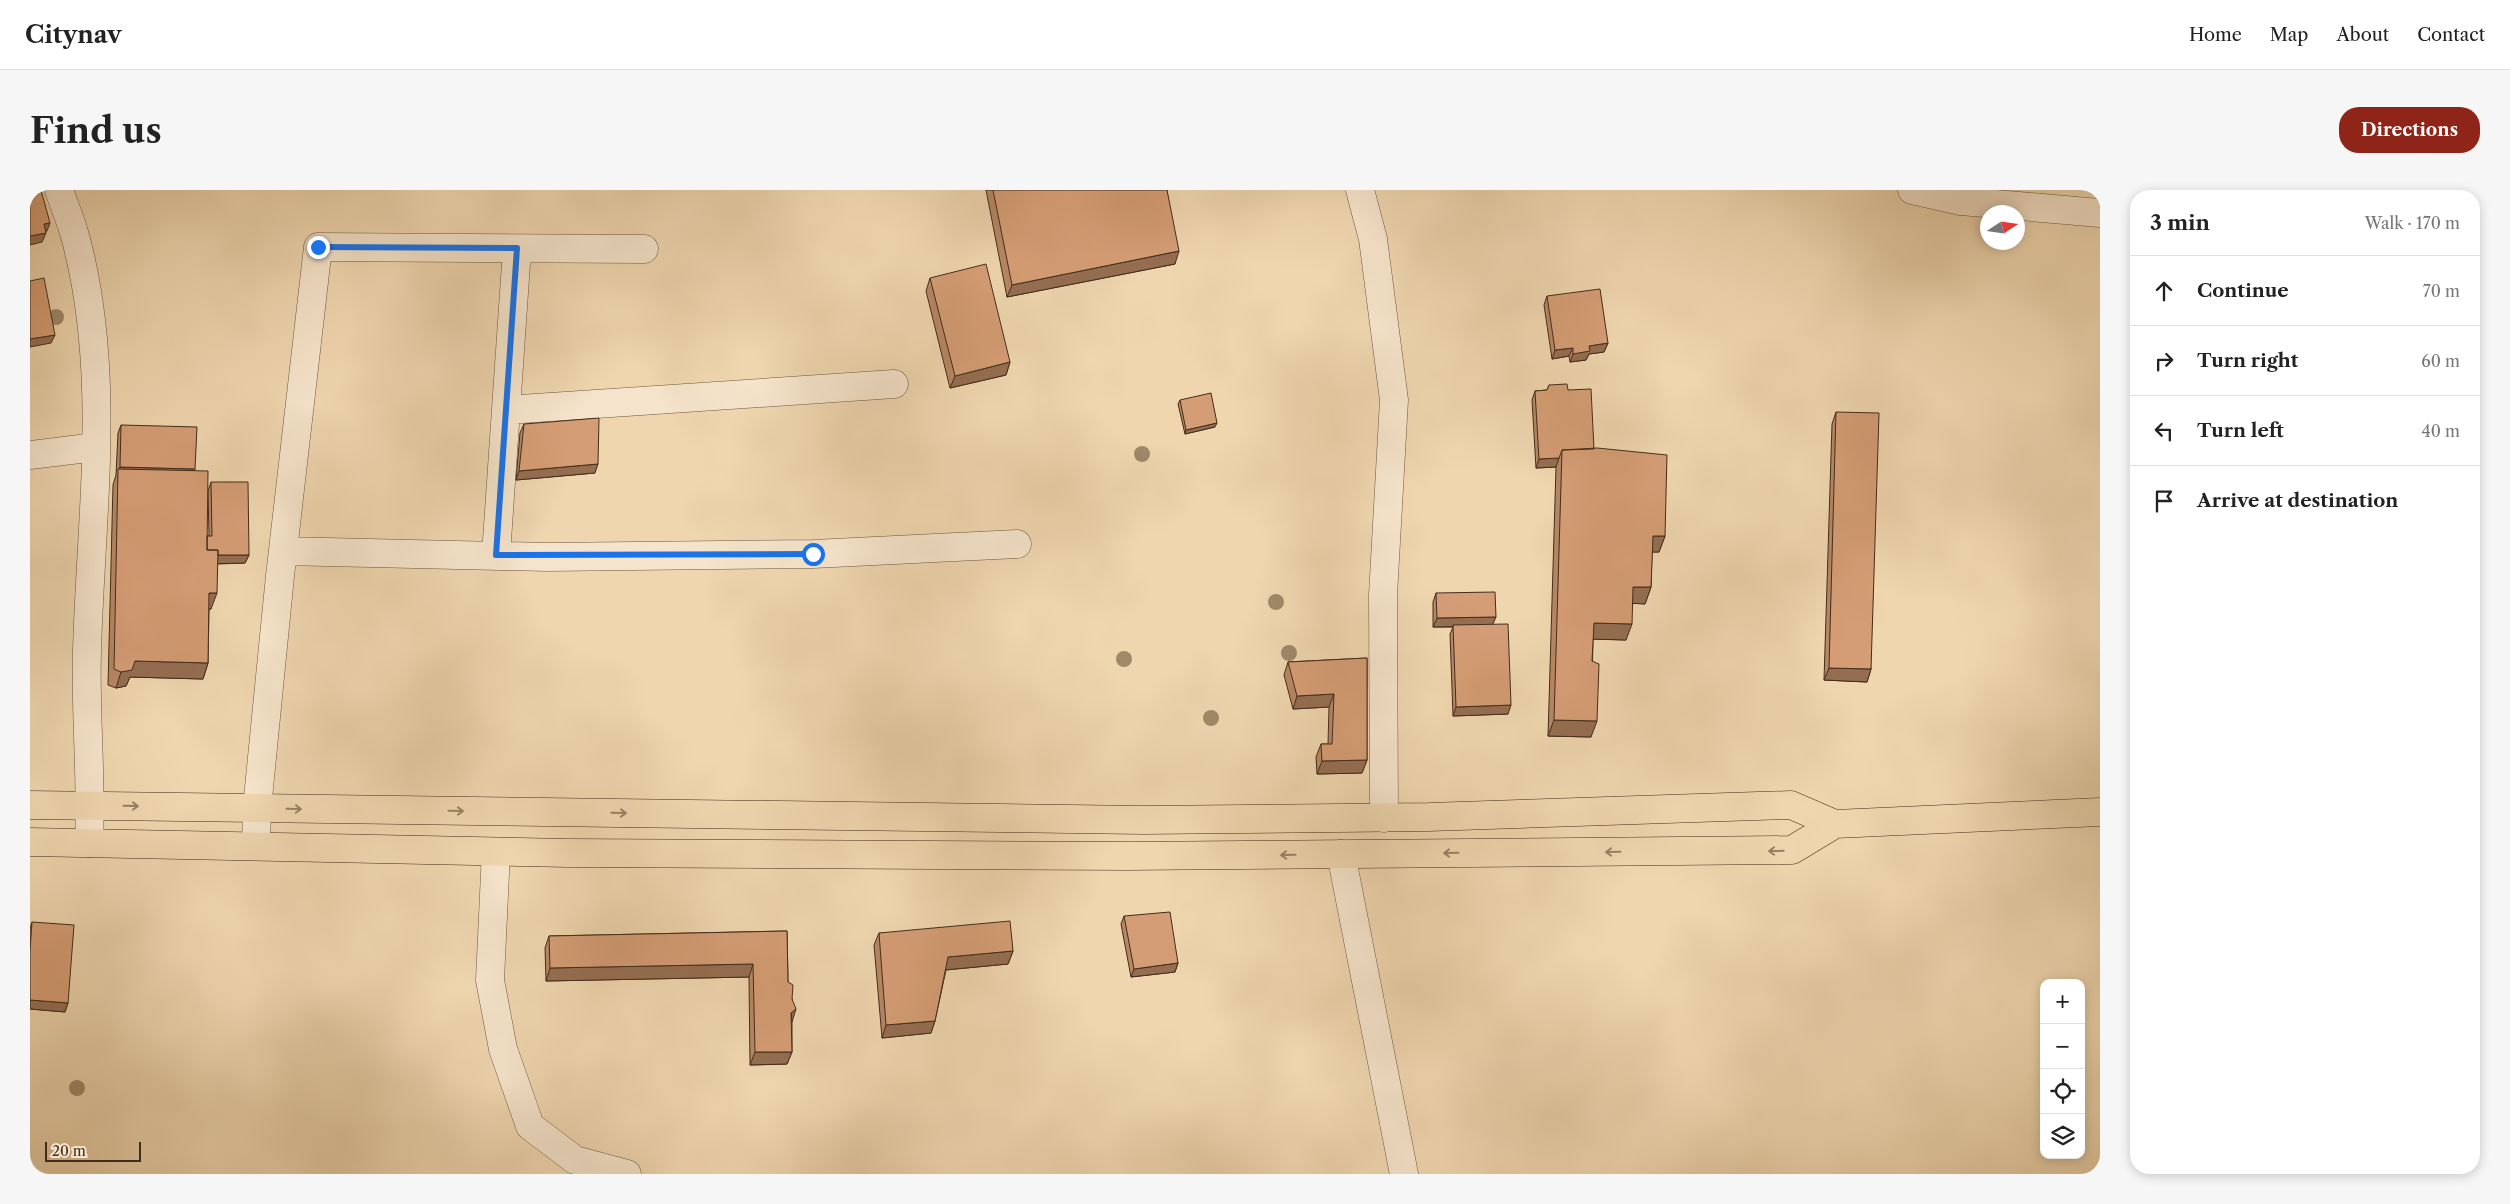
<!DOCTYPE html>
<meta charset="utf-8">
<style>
:root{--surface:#fff;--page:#f6f6f6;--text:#222;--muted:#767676;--line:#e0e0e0;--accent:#8f2418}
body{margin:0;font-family:"Libre Caslon Text",serif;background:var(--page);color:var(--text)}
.controls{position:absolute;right:15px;bottom:15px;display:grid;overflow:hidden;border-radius:10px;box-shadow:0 2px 12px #0003}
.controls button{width:45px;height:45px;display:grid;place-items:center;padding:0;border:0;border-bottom:1px solid var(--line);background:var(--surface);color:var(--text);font:25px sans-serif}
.compass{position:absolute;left:1950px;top:15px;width:45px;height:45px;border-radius:50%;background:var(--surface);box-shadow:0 2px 12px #0003;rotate:78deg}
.scale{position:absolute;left:15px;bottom:12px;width:96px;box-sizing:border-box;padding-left:5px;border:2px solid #422d1b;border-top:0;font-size:14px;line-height:18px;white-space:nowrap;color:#422d1b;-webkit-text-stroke:4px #f5e4cb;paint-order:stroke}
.stop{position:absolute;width:15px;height:15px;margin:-11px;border:4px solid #1a73e8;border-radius:50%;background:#fff}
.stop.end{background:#1a73e8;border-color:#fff;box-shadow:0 1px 5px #0008}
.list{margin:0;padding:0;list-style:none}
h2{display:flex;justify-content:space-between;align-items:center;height:65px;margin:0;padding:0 20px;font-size:21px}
h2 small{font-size:16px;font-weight:400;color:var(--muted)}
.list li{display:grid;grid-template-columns:32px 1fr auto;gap:15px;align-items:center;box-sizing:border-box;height:70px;padding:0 20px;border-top:1px solid var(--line)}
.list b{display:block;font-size:19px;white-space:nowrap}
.list em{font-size:16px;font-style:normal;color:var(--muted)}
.icon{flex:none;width:28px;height:28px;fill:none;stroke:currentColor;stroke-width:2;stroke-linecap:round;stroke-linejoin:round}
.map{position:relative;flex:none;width:2070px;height:984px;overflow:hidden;border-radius:20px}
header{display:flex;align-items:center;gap:30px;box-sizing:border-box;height:70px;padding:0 25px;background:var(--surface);border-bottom:1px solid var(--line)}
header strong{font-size:24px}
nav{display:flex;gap:28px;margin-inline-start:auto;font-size:18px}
.intro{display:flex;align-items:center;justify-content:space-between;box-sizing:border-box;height:120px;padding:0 30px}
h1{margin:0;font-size:35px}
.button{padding:12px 22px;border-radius:20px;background:var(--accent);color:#fff;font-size:18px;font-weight:700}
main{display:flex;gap:30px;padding:0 30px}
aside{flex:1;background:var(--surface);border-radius:20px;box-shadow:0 2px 12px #0003}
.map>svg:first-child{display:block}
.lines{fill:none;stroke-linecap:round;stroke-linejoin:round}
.street-casing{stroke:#6d5740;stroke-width:29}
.highway-casing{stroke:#422d1b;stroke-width:29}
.street{stroke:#f5e4cb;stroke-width:28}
.highway{stroke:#efd6af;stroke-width:28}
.tree{fill:#9e8969}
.wall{fill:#b78765;stroke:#422d1b}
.shaded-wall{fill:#956e52;stroke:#422d1b}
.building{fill:#d59d75;stroke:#422d1b}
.oneway{stroke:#988265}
.route{stroke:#1a73e8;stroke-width:6}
</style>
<header>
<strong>Citynav</strong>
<nav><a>Home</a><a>Map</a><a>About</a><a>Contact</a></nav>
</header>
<div class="intro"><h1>Find us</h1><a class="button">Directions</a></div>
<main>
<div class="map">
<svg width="2070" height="984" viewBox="0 0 2070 984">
<rect width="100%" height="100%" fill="#efd6af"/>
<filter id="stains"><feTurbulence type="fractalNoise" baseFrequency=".004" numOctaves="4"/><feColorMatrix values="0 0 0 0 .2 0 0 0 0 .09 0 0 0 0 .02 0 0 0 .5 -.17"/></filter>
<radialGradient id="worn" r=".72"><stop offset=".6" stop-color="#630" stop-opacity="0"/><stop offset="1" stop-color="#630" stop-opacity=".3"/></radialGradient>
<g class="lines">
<!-- street casing -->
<g class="street-casing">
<path id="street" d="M29 0C34 15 41 31 45 46 82 181 61 323 57 460 55 525 62 589 59 653
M1330 0 1343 49 1364 210 1353 405 1354 628
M1882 0 1931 11 2070 23
M476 220 864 194
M0 265 66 257
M253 361 517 367 783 364 987 354
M466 365 487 59
M226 656 227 618 250 386 288 57 614 59
M466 662 460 790 473 859 500 936 545 970 597 984
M1311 664 1374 984"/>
</g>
<!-- highway casing -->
<g class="highway-casing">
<path id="highway" d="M0 615 1112 630 1399 627 1761 615 1805 634
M0 652 538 663 1097 666 1762 660 1805 634 2070 622"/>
</g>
<!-- street -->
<use href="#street" class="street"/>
<!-- highway -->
<use href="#highway" class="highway"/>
</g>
<!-- trees -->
<g class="tree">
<circle cx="26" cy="127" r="8"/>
<circle cx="1112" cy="264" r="8"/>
<circle cx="1246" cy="412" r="8"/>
<circle cx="1259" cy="463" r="8"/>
<circle cx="1094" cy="469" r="8"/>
<circle cx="1181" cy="528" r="8"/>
<circle cx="47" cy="898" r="8"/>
</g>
<!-- wall -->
<path class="wall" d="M956 0H1137L1145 74 977 107Z
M900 88 980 172 976 185 920 198 896 101Z
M1517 106 1578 153 1574 162 1559 164 1556 170 1540 172 1539 166 1522 169 1514 115Z
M1519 195 1538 200 1564 259 1635 346 1629 362H1622L1621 397 1615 414 1603 413 1596 450 1563 449 1561 547 1518 546 1526 277 1506 278 1502 210 1505 201 1517 200Z
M1150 210 1185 237 1155 244 1148 214Z
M1806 222 1841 479 1837 492 1794 490 1802 234Z
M494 234 565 283 486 290 490 243Z
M91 235 165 279 164 281 177 346H179L178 301 181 292 219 365 215 373 187 374 181 419H179L178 473 173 489 100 487 96 496 86 498 78 495 83 295 86 285 88 243Z
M1406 403 1463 434 1478 524 1423 526 1420 444 1423 437H1403V412Z
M1337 468V570L1332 583 1287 584 1286 567 1291 554H1298L1299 517 1263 519 1254 485 1258 472Z
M1094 726 1148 773 1145 782 1101 787 1091 734Z
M2 732 38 813 35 822 0 819V738Z
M757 741 758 792 762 809V862L757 874 720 875 719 787 516 791 515 758 519 746Z
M849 743 983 761 978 774 916 780 905 831 901 843 852 848 844 755Z"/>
<!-- shaded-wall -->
<path class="shaded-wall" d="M20 33 17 41 10 43 14 34Z
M16 43 12 52 0 55V46Z
M1149 61 1145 74 977 107 982 95Z
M25 145 21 153 0 157V149Z
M1578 153 1574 162 1559 164 1556 170 1540 172 1543 164 1559 156Z
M1543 158 1539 166 1522 169 1525 160Z
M980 172 976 185 920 198 925 186Z
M1187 233 1185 237 1155 244 1156 240Z
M1529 268 1526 277 1506 278 1509 269Z
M568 274 565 283 486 290 489 281Z
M90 277 165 279 162 288 88 280Z
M1623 346H1635L1629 362H1617Z
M176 365H219L215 373 173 374Z
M1603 397H1621L1615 414 1597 413Z
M179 403H187L181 419H174Z
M1466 427 1462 436 1403 437 1407 428Z
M1564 433 1602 434 1596 450 1558 449Z
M105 471 178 473 173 489 100 487 96 496 86 498 91 482Z
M1799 478 1841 479 1837 492 1794 490Z
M1304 504 1299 517 1263 519 1267 506Z
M1481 515 1478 524 1423 526 1426 517Z
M1524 530 1567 531 1561 547 1518 546Z
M1337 570 1332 583 1287 584 1292 571Z
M983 761 978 774 914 780 918 767Z
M1148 773 1145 782 1101 787 1104 779Z
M723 774 719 787 516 791 520 778Z
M0 810 38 813 35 822 0 819Z
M766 819 762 832 761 823Z
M905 831 901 843 852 848 856 835Z
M725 862H762L757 874 720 875Z"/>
<!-- building -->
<path class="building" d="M0 0H11L20 33 14 34 16 43 0 46Z
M963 0H1137L1149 61 982 95Z
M956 74 980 172 925 186 900 88Z
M14 88 25 145 0 149V91Z
M1570 99 1578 153 1559 156 1560 161 1543 164V158L1525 160 1517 106Z
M1537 194 1538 200 1561 199 1564 259 1532 260 1529 268 1509 269 1505 201 1517 200 1519 195Z
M1181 203 1187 233 1156 240 1150 210Z
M1806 222 1849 223 1841 479 1799 478Z
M569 228 568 274 489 281 494 234Z
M91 235 167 237 165 279 90 277Z
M1567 258 1637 265 1635 346H1623L1621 397H1603L1602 434 1564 433 1562 471 1569 474 1567 531 1524 530 1532 260Z
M88 279 178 281 177 360H188L187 403H179L178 473 105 471 102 480 91 482 84 479Z
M181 292H218L219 365H188V360H177V346H182Z
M1465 402 1466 427 1407 428 1406 403Z
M1478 434 1481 515 1426 517 1423 435Z
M1337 468V570L1292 571 1291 554H1302L1304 504 1267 506 1258 472Z
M1140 722 1148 773 1104 779 1094 726Z
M980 731 983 761 918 767 905 831 856 835 849 743Z
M2 732 44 735 38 813 0 810V761Z
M757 741 758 792 763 795 762 809 766 819 761 823 762 862H725L723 774 520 778 519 746Z"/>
<!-- one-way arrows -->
<defs><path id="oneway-shaft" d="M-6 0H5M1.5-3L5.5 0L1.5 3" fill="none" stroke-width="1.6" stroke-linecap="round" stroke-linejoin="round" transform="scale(1.25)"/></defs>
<g class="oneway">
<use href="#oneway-shaft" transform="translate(101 616) rotate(1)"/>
<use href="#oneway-shaft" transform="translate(264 619) rotate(1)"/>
<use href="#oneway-shaft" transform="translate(426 621) rotate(1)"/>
<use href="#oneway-shaft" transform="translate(589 623) rotate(1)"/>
<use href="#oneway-shaft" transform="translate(1746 661) rotate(179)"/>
<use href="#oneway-shaft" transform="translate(1583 662) rotate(179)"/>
<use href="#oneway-shaft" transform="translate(1421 663) rotate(179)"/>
<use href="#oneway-shaft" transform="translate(1258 665) rotate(179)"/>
</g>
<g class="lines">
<!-- route -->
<path class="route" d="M288 57 487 58 466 365 783 364"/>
</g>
<rect width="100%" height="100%" filter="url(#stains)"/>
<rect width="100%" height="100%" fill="url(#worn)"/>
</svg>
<div class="controls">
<button>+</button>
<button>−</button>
<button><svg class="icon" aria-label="locate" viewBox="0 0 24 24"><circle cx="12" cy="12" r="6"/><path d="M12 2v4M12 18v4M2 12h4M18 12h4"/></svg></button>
<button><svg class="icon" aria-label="layers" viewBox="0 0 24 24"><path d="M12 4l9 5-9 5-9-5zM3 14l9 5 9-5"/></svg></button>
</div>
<svg class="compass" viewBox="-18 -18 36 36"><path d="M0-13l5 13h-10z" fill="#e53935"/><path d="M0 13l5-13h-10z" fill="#767676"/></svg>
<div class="scale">20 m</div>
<div class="stop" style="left:783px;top:364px"></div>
<div class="stop end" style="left:288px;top:57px"></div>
</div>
<aside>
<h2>3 min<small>Walk · 170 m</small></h2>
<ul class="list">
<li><svg class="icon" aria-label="ahead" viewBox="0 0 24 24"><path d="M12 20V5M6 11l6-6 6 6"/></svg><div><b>Continue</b></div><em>70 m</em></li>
<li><svg class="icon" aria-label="right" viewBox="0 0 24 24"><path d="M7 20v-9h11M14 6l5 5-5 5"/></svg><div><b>Turn right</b></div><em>60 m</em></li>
<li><svg class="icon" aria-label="left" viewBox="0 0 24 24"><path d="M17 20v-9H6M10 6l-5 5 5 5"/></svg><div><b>Turn left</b></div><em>40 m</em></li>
<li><svg class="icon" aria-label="arrive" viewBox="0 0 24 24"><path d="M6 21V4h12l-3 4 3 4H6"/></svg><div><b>Arrive at destination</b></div></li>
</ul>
</aside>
</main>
